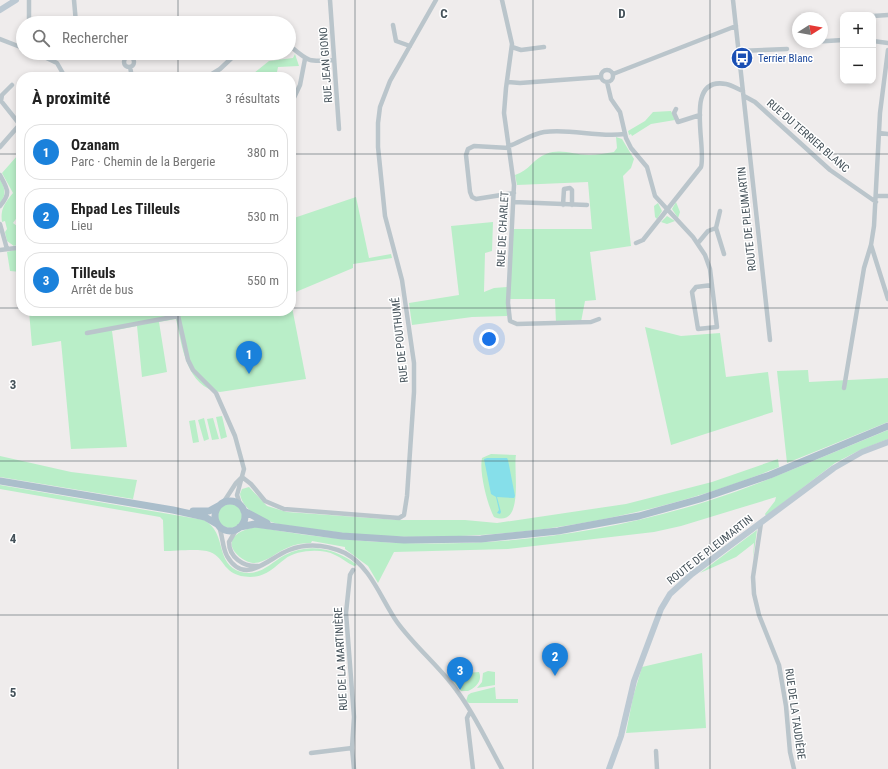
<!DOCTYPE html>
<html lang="fr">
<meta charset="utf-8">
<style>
:root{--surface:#fff;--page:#f2f2f2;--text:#222;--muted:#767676;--line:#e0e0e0;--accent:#1a81db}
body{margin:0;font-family:"Roboto Condensed",sans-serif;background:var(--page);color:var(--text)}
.controls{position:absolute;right:12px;top:12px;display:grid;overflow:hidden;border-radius:8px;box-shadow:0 2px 6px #0003}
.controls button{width:36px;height:36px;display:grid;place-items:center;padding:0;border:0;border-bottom:1px solid var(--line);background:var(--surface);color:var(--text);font:20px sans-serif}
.compass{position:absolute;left:792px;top:12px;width:36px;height:36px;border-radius:50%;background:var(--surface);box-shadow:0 2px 6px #0003;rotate:79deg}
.you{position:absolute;left:489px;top:339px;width:14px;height:14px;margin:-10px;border:3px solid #fff;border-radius:50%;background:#1a73e8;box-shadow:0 0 0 6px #1a73e833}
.badge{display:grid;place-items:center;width:26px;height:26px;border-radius:50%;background:var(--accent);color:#fff;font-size:13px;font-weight:700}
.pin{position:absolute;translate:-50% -33px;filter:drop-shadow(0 1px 2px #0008)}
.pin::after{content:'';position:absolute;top:21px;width:14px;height:12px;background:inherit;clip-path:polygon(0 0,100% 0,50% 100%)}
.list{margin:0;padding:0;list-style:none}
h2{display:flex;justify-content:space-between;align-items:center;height:52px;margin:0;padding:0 16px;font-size:17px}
h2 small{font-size:13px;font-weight:400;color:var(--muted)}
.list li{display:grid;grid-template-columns:26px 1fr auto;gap:12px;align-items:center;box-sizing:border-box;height:56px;margin:0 8px 8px;padding:0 8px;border:1px solid var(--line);border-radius:16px}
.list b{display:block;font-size:15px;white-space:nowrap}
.list p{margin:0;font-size:13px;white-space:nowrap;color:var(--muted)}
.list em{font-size:13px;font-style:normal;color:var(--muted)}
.icon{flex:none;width:22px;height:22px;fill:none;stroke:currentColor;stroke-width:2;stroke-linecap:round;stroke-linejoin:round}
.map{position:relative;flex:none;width:888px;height:769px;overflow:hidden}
.search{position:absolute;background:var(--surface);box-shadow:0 2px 6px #0003;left:16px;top:16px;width:280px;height:44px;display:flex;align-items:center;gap:10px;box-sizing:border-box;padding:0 14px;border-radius:22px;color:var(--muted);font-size:15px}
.panel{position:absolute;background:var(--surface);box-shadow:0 2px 6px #0003;left:16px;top:72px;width:280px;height:244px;border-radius:16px}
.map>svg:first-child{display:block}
.green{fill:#b9eec8}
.water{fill:#86dfea}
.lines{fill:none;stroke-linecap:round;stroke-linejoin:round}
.street{stroke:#bac5cb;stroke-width:4.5}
.secondary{stroke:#bcc9d3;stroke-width:6}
.primary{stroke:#abbecb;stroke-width:7}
.grid{fill:none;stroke:#445159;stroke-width:1;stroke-opacity:0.55}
.labels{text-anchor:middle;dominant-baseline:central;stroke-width:3;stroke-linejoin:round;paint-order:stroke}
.transit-label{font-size:11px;fill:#164399;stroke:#fff;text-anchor:start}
.street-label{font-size:11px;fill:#445159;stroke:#fff}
.grid-label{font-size:13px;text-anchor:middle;font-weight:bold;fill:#445159;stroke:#fff;stroke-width:3;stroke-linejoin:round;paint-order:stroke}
</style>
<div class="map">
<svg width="888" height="769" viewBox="0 0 888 769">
<rect width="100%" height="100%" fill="#efecec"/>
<!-- green -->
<path class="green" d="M295 54 299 66 278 67 276 77H249L269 61 293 58Z
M671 111 675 120 651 124 632 136 631 134 629 135 628 131 645 121 653 112Z
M616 137 622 139 634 159 631 168 623 176 631 246 590 252 596 300 585 301 581 322 556 323 555 299H508L512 229H592L588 182 517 185 515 175C529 171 534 158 546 154 561 148 573 155 589 155 597 155 606 153 614 152L617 148Z
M17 156 21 163V212L13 223 21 229V242L14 246 7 241 5 232 7 229 5 221 2 222C0 209 5 203 13 193L2 173Z
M0 179C5 189 7 194 0 203Z
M356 197 369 258 391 254 392 258 353 264V268L291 294V219Z
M676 202 680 212 678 218 672 209Z
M658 203 662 211 657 219 655 217 654 206Z
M667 216 675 221 667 224 661 222Z
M493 222 492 251 485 253 484 292 494 288 507 287V316L472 317 412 325 409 303 459 295 451 226Z
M21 248V272L10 271 7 252Z
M291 302 306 379 220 392C186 388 182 345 176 319L159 322 167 372 142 377 137 326 112 331 127 447 71 449 61 341 32 346 29 311H291Z
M645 327 681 336 720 333 726 377 768 372 773 412 671 445Z
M808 370 809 382 888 378V422L787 463 777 371Z
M222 416 227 437 221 439 216 417Z
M204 418 209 439 204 441 198 420Z
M213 418 219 439 212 440 207 419Z
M195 420 199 442 193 443 189 421Z
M888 430V439L860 450 835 463 766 516 765 514 775 501 776 497 681 526 654 532 508 549 394 552 378 583 368 566 345 549V547L312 541 311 543C303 543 295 544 287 548 275 553 266 563 253 563 243 562 225 548 234 537 239 531 249 528 256 527 411 555 558 548 708 501 770 481 828 454 888 430Z
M491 454 516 455C513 470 525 529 494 517 487 504 479 472 482 458Z
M0 456 71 472 137 480 133 499 0 477Z
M778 459 779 467C647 520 507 544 365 535 336 533 307 528 278 524 263 520 243 511 240 494L242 489 249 487 267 506 287 512 398 520H465L497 523 626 504 712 482Z
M0 485 204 520C228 533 214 564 241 572 260 577 270 563 285 555 309 542 337 549 357 565L354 566C347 563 342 558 335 555 322 548 296 550 285 559 273 568 266 577 250 577 222 576 226 558 210 552 200 548 176 551 164 551L163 520 160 517 0 489Z
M218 516a12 12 0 1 1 24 0a12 12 0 1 1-24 0Z
M757 530 753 559 754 543 736 557 700 573Z
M702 653 706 728 626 733 633 697 642 667Z
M488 671 495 672V685L477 688 482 682 483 673Z
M479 672C483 681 475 688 468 691H461L451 678 454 674Z
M495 687 496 699H518V703H469L466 701 468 695 471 693Z"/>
<!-- water -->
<path class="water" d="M487 458H507L508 460 515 496 514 498 497 497 501 512 500 514 497 513 499 510 496 497 491 494 484 459Z"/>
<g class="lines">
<!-- street -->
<path class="street" d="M29 0V23
M74 0 76 23
M330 0 339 129
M502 0 512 44 506 88 504 113 514 185 508 303 510 321 517 324 591 322 599 319
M733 0 770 340
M873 16 888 15
M393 25 396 41 410 46
M0 39 23 48
M873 41 888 43
M811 42 843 40
M289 45C309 62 308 62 334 60
M512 47 521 50 544 47
M888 50 880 113 874 226 871 245 888 299
M739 51 787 49
M36 53 57 63 65 77
M124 62a5 5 0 1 1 10 0a5 5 0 1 1-10 0Z
M130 67 132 77
M601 76a6 6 0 1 1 12 0a6 6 0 1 1-12 0Z
M613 74 736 26
M207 77 220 69 237 53
M507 82 520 83 601 77
M607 82 611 99 620 112 626 138 631 148 647 167 655 196 693 237 705 255 710 269 717 327 698 329 692 292 696 287 712 285
M12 85 2 95 1 101 21 126
M744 96 755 102 830 170 876 202
M291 104 300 85 305 59
M676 109 674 113 678 122 700 115
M879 133 888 134
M509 146C520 142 532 134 544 132 571 128 597 138 625 134
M0 147 21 123
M509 148 474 146 468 149 466 155 470 192 472 197 476 199 514 193
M0 175C8 190 11 193 0 206
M876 196H888
M514 202 587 205
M563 205 564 189 570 188 572 190V205
M720 211 716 228 724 254
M0 224 7 249
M636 243 643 240 701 167C707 146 683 76 726 84 732 85 737 89 743 91
M698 243 708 231 716 228
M0 250 16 248 21 245
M177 311 188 360 193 370 216 393 235 436 244 469 237 495 241 507
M87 333 178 316
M844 388 864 268 871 245
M242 477 251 484 265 501 284 509 399 518 404 515 407 496 414 392V363L402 280 385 216 378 147V123L380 107 390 81 436 0
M223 503 236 483 242 477
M761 523 753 577 754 594 759 615 779 665 786 706 790 752 794 769
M219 527C223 536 222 547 227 556 245 587 268 558 289 550 307 543 327 545 345 553 371 567 381 599 397 622 413 644 434 662 451 683 472 709 486 740 502 769
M236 530 229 542C229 557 243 567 258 566
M353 570 350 575 346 613 354 717 352 748 354 769
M470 712 467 718 473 769
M656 751 657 769
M311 753 352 748"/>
<!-- secondary -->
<path class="secondary" d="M0 10 16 0
M609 769 621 736 634 681 661 609 670 594 692 574 834 468 862 452 888 442"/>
<!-- primary -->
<path class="primary" d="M0 481 173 510 205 517 217 524
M215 516a15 15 0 1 1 30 0a15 15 0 1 1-30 0Z
M193 511H209L220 505
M244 511 267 523
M240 527 255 524 342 536 404 540 481 539 558 531 639 516 700 499 770 475 888 426"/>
</g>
<!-- grid -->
<path class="grid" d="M178 0V23M355 0V769M533 0V769M710 0V769M178 53V77M0 154H21M291 154H888M0 308H21M291 308H888M178 311V769M0 461H888M0 615H888"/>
<!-- icons -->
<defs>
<g id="bus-disc" transform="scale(1.15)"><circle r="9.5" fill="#1a4fb4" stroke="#fff"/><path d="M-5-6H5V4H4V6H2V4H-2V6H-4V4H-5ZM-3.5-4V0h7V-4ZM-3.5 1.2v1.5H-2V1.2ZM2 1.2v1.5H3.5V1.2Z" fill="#fff"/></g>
</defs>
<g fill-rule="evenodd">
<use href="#bus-disc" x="742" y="58"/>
</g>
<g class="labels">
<!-- transit labels -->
<g class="transit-label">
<text x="758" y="58">Terrier Blanc</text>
</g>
<!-- street labels -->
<g class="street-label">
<text transform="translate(326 65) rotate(-94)">RUE JEAN GIONO</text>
<text transform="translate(808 136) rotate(41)">RUE DU TERRIER BLANC</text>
<text transform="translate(747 219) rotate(-96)">ROUTE DE PLEUMARTIN</text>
<text transform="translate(503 229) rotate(-87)">RUE DE CHARLET</text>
<text transform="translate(400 340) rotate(-96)">RUE DE POUTHUMÉ</text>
<text transform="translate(710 550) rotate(-38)">ROUTE DE PLEUMARTIN</text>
<text transform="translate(341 659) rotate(-93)">RUE DE LA MARTINIÈRE</text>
<text transform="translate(795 714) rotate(82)">RUE DE LA TAUDIÈRE</text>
</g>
</g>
<g class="grid-label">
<text x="444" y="18">C</text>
<text x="622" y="18">D</text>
<text x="13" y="389">3</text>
<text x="13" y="543">4</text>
<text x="13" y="697">5</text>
</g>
</svg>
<div class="controls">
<button>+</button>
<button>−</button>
</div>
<svg class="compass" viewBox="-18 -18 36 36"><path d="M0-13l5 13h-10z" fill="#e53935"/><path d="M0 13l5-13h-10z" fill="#767676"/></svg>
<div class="you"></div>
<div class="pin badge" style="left:249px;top:374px">1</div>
<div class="pin badge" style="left:555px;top:676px">2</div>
<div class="pin badge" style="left:460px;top:690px">3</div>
<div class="search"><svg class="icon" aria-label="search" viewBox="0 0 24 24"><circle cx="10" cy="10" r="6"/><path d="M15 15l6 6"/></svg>Rechercher</div>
<section class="panel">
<h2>À proximité<small>3 résultats</small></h2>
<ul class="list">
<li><span class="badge">1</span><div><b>Ozanam</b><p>Parc · Chemin de la Bergerie</p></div><em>380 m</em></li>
<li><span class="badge">2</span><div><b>Ehpad Les Tilleuls</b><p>Lieu</p></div><em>530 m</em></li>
<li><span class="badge">3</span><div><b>Tilleuls</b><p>Arrêt de bus</p></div><em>550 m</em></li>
</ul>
</section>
</div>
